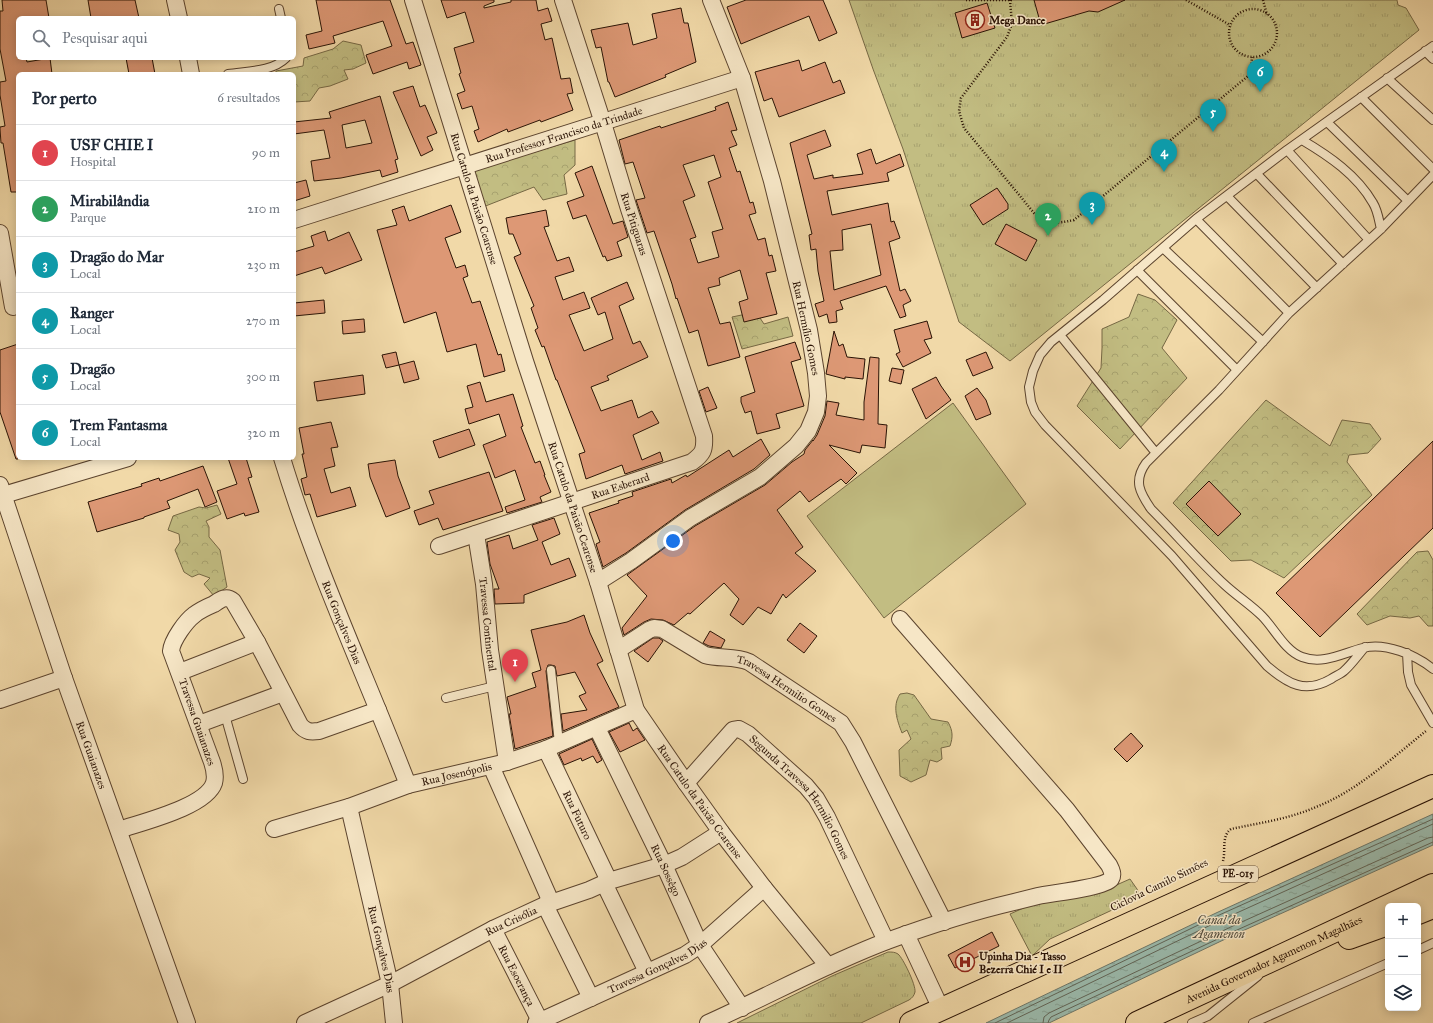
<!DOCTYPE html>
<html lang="pt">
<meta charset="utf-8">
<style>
:root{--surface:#fff;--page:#f2f2f3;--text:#1f2937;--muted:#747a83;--line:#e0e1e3;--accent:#8f2418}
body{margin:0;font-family:"IM FELL Great Primer",serif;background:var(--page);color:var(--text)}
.controls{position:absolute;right:12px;bottom:12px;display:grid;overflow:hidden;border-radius:6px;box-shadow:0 2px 10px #0003}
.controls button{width:36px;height:36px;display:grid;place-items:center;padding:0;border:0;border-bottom:1px solid var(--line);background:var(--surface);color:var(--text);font:20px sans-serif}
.you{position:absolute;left:673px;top:541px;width:14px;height:14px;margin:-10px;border:3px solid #fff;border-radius:50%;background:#1a73e8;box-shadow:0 0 0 6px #1a73e833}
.badge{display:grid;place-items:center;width:26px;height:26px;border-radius:50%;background:var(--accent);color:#fff;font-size:13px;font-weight:700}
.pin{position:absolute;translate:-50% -33px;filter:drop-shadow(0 1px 2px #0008)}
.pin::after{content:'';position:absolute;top:21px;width:14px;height:12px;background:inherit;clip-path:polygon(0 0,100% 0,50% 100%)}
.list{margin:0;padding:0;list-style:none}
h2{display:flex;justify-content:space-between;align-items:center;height:52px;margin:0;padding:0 16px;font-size:17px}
h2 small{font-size:13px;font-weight:400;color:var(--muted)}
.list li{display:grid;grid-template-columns:26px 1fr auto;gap:12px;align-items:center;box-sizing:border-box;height:56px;padding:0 16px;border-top:1px solid var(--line)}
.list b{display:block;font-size:15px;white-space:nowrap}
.list p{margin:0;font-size:13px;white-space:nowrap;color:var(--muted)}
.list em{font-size:13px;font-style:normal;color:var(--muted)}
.icon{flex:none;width:22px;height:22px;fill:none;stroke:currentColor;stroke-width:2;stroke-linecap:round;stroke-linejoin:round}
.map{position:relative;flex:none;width:1433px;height:1023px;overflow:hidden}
.search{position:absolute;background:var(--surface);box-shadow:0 2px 10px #0003;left:16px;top:16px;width:280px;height:44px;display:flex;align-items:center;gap:10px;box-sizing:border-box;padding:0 14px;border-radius:6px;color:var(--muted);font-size:15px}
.panel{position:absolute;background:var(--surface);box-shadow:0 2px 10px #0003;left:16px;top:72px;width:280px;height:388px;border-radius:6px}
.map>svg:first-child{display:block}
.grass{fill:#c2bd82;stroke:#766844}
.forest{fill:url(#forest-crowns);stroke:#766844}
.park{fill:url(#park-tufts);stroke:#766844}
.water{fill:url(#water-ripples);stroke:#6e7769}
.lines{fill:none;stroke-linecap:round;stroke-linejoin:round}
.shore{stroke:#626658;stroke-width:1}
.building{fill:#dd9875;stroke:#2a1305;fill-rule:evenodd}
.service-casing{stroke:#5c442e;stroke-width:10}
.minor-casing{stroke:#5c442e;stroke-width:18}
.trunk-casing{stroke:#2a1305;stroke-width:24}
.path{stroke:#2a1305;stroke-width:2.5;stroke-dasharray:1 2;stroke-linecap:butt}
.service{stroke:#f6e6c6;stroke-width:8}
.minor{stroke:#f6e6c6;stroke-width:16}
.trunk{stroke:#f1d9a8;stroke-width:22}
.labels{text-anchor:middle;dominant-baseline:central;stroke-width:3;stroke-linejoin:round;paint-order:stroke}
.shield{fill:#f6e6c6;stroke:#67523f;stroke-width:1}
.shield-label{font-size:10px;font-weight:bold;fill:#2a1305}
.poi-label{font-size:11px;font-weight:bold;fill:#2a1305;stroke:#f6e6c6;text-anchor:start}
.street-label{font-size:11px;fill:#2a1305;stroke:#f6e6c6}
.water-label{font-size:12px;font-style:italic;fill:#524d3f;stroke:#f6e6c6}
</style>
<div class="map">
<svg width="1433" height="1023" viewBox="0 0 1433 1023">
<defs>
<pattern id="forest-crowns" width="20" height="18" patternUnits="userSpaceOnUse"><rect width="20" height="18" fill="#c2bd82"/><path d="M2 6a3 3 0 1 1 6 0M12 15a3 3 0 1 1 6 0" fill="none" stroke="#a7a26f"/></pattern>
<pattern id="park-tufts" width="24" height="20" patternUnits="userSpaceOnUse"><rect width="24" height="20" fill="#c2bd82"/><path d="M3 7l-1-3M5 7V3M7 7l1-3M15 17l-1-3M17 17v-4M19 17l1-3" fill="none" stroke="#a7a26f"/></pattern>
<pattern id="water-ripples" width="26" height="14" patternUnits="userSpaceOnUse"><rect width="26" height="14" fill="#9bbaac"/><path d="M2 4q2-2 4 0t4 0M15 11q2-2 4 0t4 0" fill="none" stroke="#869f92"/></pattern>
</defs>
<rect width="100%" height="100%" fill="#f1d9a8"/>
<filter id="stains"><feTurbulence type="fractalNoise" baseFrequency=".005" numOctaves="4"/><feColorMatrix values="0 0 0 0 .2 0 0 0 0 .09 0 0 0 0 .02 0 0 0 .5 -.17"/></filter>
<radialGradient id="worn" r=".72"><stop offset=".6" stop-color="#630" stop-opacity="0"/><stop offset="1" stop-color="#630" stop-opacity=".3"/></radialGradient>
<!-- grass -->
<path class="grass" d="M953 403 1026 504 884 618 807 516Z"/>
<!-- forest -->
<path class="forest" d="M343 41 361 45 366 63 353 69 344 70 348 79 330 86 319 88 310 101 294 102V74H276V71L303 66 304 58 333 49Z
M575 140V165L564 175 567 194 543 200 534 187 483 207 473 170Z
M1138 294 1155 300 1177 320 1162 348 1187 378 1120 449 1077 406 1101 368 1102 348V329L1129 317Z
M756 312 764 324 788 317 793 336 742 349 732 317Z
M1266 400 1330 446 1342 420 1370 424 1381 439 1368 453 1349 455 1347 462 1372 495 1284 578 1251 560 1231 561 1173 503Z
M217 505 221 514 206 521 209 527V537L220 550 227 587 214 596 204 584 210 578 199 574 192 577 184 572 175 550 180 542 179 534 168 530 173 516 199 507 206 508Z
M1428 551 1433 560V626H1428L1419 616 1410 618 1390 616 1367 625 1357 614 1417 552Z
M907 693 914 695 931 719 948 722C953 731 953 737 950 746L941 748 942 759 937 762 930 760 926 775 911 782 900 776 899 750 911 739 907 730 902 733C897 720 892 706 900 694Z"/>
<!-- park -->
<path class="park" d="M849 0H1397L1398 5 1406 8 1419 30 1010 361 959 322 903 149 873 69Z
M1130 879 1137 889 1140 897 1050 939 1032 956 1010 914 1046 898 1103 891Z
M888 952C892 952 895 952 898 954 903 958 916 985 915 992 914 996 912 998 909 1000L861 1023H737L832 976Z"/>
<!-- water -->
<path class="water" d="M1433 814V845L1238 933 1049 1023H986L1216 913Z"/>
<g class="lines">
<!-- shore -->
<path class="shore" d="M995 1023 1217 916 1433 819
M1007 1023 1219 921 1433 824
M1043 1023 1044 1017 1049 1013 1235 925 1428 838 1433 837
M1048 1023 1049 1020 1051 1017 1237 930 1433 842"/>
</g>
<!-- building -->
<path class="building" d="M2 0H46L49 18H18V58H26L27 62 50 58 52 74H18V192H11L3 143H1L0 129V127L5 126 0 95V82L6 81 0 49V11H3Z
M88 0H135L139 18H91Z
M316 0H390L406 44 413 42 421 65 409 69 407 62 373 74 366 55 392 46 383 21 333 36 335 43 309 49 306 35 322 31Z
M441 0H494V2L484 6V8L511 2V0H536L538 11 548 8 552 21 541 24 545 40 552 38 561 79 570 78 573 93 567 94 573 110 541 122 540 120 508 132 507 129 478 142 474 131 479 129 472 106 462 109 457 94 465 91 459 74 461 73 454 48 474 42 465 12 447 18Z
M746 0H823L837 33 819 41 809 16 741 44 727 7Z
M1034 0H1125L1098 12 1089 11 1041 25Z
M987 3 995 28 962 38 955 13Z
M681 8 684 23H688L696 62 665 75 666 77 615 97 609 82H608L601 47 596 48 591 30 628 23 633 45 657 38 652 14Z
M126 58H152L155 74H129Z
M799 60 802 71 825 62 833 83 840 80 845 93 779 117 772 98 764 101 755 72Z
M413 86 420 107 425 105 437 133 427 137 433 150 421 156 393 92Z
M380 96 398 159 395 160 398 172 382 177 380 170 341 178 314 181 311 161 330 158 324 130 294 134V122L331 118 329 112ZM365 120 372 143 346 148 342 125Z
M728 102 737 130 731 131 737 145 729 148 737 172 740 171 750 203 753 202 756 213 749 215 758 240 765 238 769 256 772 255 776 271 766 273 777 314 744 322 739 302 748 299 740 270 719 278 720 285 708 288 720 324 730 322 740 357 708 366 698 330 689 333 677 298 676 299 672 284 654 231 647 233 636 200 645 198 633 162 625 164 619 140 660 126 661 128 716 110 715 107ZM714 155 721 177 708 182 723 229 712 232 719 257 698 263 690 239 696 237 683 201 695 196 683 165Z
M825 130 831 146 807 155 814 179 833 175V178L863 174 857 154 871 149 876 164 900 154 904 166 887 173 889 181 827 191 832 215 888 203 891 222 894 221 900 238 889 242 900 291 905 289 911 301 903 305 906 316 900 318 886 286 840 301 843 309 836 311 837 322 829 323 827 314 819 317 815 304 824 301 818 271 816 249 811 250 809 235 812 234 790 143ZM871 224 881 275 834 290 830 251 843 250 842 230Z
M592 166 613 224 623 221 628 237 617 242 622 256 607 261 605 256 603 257 586 215 573 219 567 202 584 196 575 173Z
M306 180 310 196 294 201V183Z
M997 188 1008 204V209L983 225 970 205Z
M451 205 461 232 445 238 456 268 465 265 468 276 463 278 472 303 480 301 498 355 501 354 505 371 484 377 476 344 447 352 436 312 404 323 377 230 397 225 392 210 404 206 409 221Z
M546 210 549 226 544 227 557 261 569 257 574 271 555 277 563 300 584 292 590 308 569 315 584 351 613 339 605 312 598 315 591 298 627 282 634 299 619 306 633 344 640 341 648 357 607 376 609 380 591 387 601 411 632 400 638 418 652 411 659 423 633 435 642 460 660 452 663 461 625 474 622 465 586 479 579 454 585 452 557 380H556L544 346 542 347 535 330 538 328 531 308 534 306 514 257 521 254 513 234H509L506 218Z
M1006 224 1037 240 1026 261 995 244Z
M325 231 328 241 349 232 362 260 325 274 322 267 294 276V252L314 246 311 236Z
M324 300 325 313 294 316V303Z
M364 319 365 332 343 334 342 321Z
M927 321 932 338 924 340 931 353 903 367 896 354 900 352 894 330Z
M834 331 839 346 843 344 847 357 865 359 863 379 845 377V379L826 374Z
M795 342 801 359 791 362 804 406 776 414 780 428 757 434 751 411 745 413 741 402V397L755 392 745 357Z
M18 344V459H16L0 412V350Z
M396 352 399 365 386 368 382 355Z
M986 352 993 368 973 376 966 360Z
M870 357 879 358 878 424 887 425 885 448 862 445 860 453 829 445 857 473 846 484 841 479 809 502 800 491 777 510 803 547 795 553 816 571 786 598 783 594 771 614 758 607 743 625 730 615 739 599 724 583 690 614 688 613 674 625 663 620 651 619 644 622 624 635 622 628 647 596 627 575 695 526 765 485 792 462 804 454 805 450 813 440V441L817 435 825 416 827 401 839 403 836 415 864 420V402Z
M414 361 419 379 404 383 399 365Z
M892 368 904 370 901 384 889 381Z
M363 375 365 394 317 401 314 382Z
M936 377 941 386 951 400 926 419 912 389Z
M480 382 486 402 513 394 523 426 521 427 535 463 540 461 545 475H544L551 492 540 497 542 502 507 513 505 507 525 500 515 470 495 478 483 445 506 436 499 414 469 424 465 409 473 407 467 386Z
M708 387 717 408 706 412 699 391Z
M977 388 986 400 991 414 976 420 965 396Z
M331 422 338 447 331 448 335 466 324 469 331 493 350 487 356 506 317 517 310 494 305 495 301 479 307 477 302 454H304L299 428Z
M469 429 475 445 439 458 433 441Z
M761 439 770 455 754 469 685 510 626 553 603 567 596 544 600 542 589 513 619 503 618 501 633 496 632 492 671 479 672 483 686 475 687 477 729 450 733 457Z
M1433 441V528L1320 637 1276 593Z
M228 458H246L252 477 248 478 259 512 245 516 244 513 227 519 217 491 237 484Z
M395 460 398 476 410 508 386 517 370 477 368 464Z
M203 466 217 502 205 507 198 489 167 501 170 508 144 517V518L97 532 88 502 142 486 141 484 159 478 160 481Z
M489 472 503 511 443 530 438 518 419 525 414 511 434 504 429 491Z
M1209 481 1241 514 1218 536 1186 504Z
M554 518 560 534 542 542 551 565 569 558 576 576 524 595V603L495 604 494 589H499L490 564 487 542 509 535 513 549 538 540 532 525Z
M584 615 590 633 603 661 597 664 619 707 563 731 561 714 587 710 579 696 586 693 575 672 557 676 555 666 551 665H548L546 671 553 736 515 749 509 714H511L507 697 536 687 532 673 541 670 531 630 567 622Z
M800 623 817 636 804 653 787 640Z
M710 631 725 640 721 648 709 646 703 643Z
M653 638H659L663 641 648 662 634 651Z
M629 723 633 731 637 728 645 740 620 752 609 732Z
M1131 733 1143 746 1127 762 1114 749Z
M592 739 602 760 597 763 593 756 582 761 581 758 564 765 559 754Z
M992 932 999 946 955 968 948 955Z"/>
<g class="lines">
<!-- service casing -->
<g class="service-casing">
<path id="service" d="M279 9 281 18
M1425 51 1433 59
M228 74C247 71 272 72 286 58
M1387 78 1433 120
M1361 97 1433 169
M1327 122 1408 201
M1302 140C1329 156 1357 175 1373 203 1378 211 1379 221 1381 229
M1287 150 1369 240
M1257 174 1343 264
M1433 175 1381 229 1289 313 1219 390 1146 463C1133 481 1140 493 1151 509 1176 534 1199 561 1225 585 1237 596 1251 605 1262 616 1274 628 1285 651 1302 657 1323 665 1343 653 1363 648 1385 642 1416 655 1433 669
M1227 196 1317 288
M1196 219 1289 313
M1163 248 1263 342
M1137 270 1237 370
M1060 335 1156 453
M1365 647C1358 655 1352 664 1344 671 1341 674 1335 676 1331 679 1305 694 1288 684 1267 666L1172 556 1045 425 1035 412 1031 402 1029 387 1033 371 1040 355 1051 342 1103 300 1196 219 1287 150 1433 46
M1407 653 1408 672 1411 685 1433 723
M551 670 559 743
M446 698 495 686
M225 715 243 779
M1418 950 1433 943
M1192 1023 1208 1016 1258 976
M1253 1023 1388 963"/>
</g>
<!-- minor casing -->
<g class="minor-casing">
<g id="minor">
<path d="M175 0 179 18"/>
<path id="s1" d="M413 0 525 361 598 582 636 710 686 783 721 832 764 888 828 966"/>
<path d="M188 58 191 74"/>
<path id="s2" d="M294 220 742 78"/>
<path d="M0 233 13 307"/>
<path id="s3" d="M282 458C316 570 366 676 408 785"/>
<path id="s4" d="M0 485 64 678 187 1023"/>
<path d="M0 496 128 458"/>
<path id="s5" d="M476 534 484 584 490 650 507 762"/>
<path id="s6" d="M439 546 692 462C703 454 705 450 704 436L629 209 603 123 563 0"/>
<path d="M598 582 631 561 690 518 760 477 796 446 808 431 816 412 818 396 816 373 809 330 772 181 742 78 711 0"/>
<path id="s7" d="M618 650 649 630 654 628 662 629 705 655C719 659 735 656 749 662L841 723 853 742 944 922"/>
<path d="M180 672 257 642"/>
<path d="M0 700 64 678"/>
<path d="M199 724 283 693"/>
<path id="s8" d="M597 728 664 865 700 945 742 1008"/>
<path id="s9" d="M546 749 609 881"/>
<path d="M491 766 551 902"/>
<path id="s10" d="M686 783 733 730 739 729 748 734 806 786 816 798 827 817 886 941"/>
<path id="s11" d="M349 807 390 984 394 1023"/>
<path id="s12" d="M274 829 349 807 408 785 507 762 546 749 636 710"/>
<path d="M119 830C142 822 206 807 214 783 216 776 214 768 212 762L171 651C172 640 186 621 194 615 200 610 207 607 214 604 220 600 226 595 233 601L257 642 300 725C306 732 310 732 319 731L378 710"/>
<path d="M604 883 647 972"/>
<path d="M545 905 591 998"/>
<path id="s13" d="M493 929 540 1021"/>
<path d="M906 934 941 1009"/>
<path id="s14" d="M305 1023 390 984 493 929 545 905 589 890 609 881 664 865 682 857 721 832"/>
<path id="s15" d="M536 1023 685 955 700 945 764 888"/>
<path d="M708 1023C768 996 826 964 887 941 928 926 971 912 1014 902 1022 900 1030 898 1038 896 1051 893 1103 888 1111 879 1114 874 1111 869 1109 865L1067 810 900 619"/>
</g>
</g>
<!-- trunk casing -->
<g class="trunk-casing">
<g id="trunk">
<path d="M1418 913 1433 907"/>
<path d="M1349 938 1388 924"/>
<path d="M911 1023 1433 786"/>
<path id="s16" d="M1137 1023 1433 885"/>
</g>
</g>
<!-- path -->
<path class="path" d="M966 0H1013
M1010 0 1012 24 1007 37 961 98 959 111 964 128 1034 213C1050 224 1055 224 1074 220L1248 76 1251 71 1252 57
M1186 0 1230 25
M1263 0 1267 15
M1229 33a24 24 0 1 1 48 0a24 24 0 1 1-48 0Z
M1223 861C1226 851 1221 836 1231 829 1259 823 1289 819 1316 807 1357 791 1392 758 1426 731"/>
<!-- service -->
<use href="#service" class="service"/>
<!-- minor -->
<use href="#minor" class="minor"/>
<!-- trunk -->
<use href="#trunk" class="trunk"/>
</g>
<!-- icons -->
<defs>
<g id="building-ring" transform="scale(1)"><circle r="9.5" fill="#f6e6c6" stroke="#8f2418" stroke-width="1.5"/><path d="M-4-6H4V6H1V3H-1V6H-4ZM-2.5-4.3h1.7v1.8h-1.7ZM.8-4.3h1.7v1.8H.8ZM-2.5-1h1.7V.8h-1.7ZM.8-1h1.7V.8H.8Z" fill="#8f2418"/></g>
<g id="hospital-ring" transform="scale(1)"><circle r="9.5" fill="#f6e6c6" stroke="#8f2418" stroke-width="1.5"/><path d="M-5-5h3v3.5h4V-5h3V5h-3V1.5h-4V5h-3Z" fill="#8f2418"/></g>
</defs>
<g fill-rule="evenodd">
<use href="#building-ring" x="975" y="20"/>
<use href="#hospital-ring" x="965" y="962"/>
</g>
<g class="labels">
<!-- shield labels -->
<rect class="shield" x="1218" y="866" width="40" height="16" rx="3"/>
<g class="shield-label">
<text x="1238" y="874">PE-015</text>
</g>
<!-- poi labels -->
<g class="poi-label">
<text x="989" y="20">Mega Dance</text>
<text x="979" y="956">Upinha Dia - Tasso<tspan x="979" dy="13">Bezerra Chié I e II</tspan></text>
</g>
<!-- street labels -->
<g class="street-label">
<text stroke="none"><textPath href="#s2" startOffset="283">Rua Professor Francisco da Trindade</textPath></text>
<text stroke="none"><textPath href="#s1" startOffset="208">Rua Catulo da Paixão Cearense</textPath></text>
<text transform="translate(634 224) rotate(72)">Rua Pitiguaras</text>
<text transform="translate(806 328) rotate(78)">Rua Hermílio Gomes</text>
<text stroke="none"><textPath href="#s6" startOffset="191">Rua Esberard</textPath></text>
<text stroke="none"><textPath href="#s1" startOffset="532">Rua Catulo da Paixão Cearense</textPath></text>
<text stroke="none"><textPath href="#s3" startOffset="175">Rua Gonçalves Dias</textPath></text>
<text stroke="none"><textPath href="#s5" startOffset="91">Travessa Continental</textPath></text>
<text stroke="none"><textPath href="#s7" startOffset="191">Travessa Hermilio Gomes</textPath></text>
<text transform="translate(197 722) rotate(71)">Travessa Guaianazes</text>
<text stroke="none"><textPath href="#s4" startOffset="285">Rua Guaianazes</textPath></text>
<text stroke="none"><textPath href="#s12" startOffset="191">Rua Josenópolis</textPath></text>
<text stroke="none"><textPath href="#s10" startOffset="170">Segunda Travessa Hermilio Gomes</textPath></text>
<text stroke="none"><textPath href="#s1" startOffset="856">Rua Catulo da Paixão Cearense</textPath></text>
<text stroke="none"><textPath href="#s9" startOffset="73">Rua Futuro</textPath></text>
<text stroke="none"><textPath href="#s8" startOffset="158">Rua Sossêgo</textPath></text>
<text transform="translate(1159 885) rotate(-26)">Ciclovia Camilo Simões</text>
<text stroke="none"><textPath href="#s14" startOffset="230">Rua Crisólia</textPath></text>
<text stroke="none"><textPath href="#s11" startOffset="146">Rua Gonçalves Dias</textPath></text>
<text stroke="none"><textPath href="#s16" startOffset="151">Avenida Governador Agamenon Magalhães</textPath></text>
<text stroke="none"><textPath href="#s15" startOffset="134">Travessa Gonçalves Dias</textPath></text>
<text stroke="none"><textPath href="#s13" startOffset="52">Rua Esoerança</textPath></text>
</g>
<!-- water labels -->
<g class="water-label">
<text x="1219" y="920">Canal da<tspan x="1219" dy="14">Agamenon</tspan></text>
</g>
</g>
<rect width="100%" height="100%" filter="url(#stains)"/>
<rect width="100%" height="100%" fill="url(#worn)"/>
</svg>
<div class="controls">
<button>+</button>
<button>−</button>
<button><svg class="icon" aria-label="layers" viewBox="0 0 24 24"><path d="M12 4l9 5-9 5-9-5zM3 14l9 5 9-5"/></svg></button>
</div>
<div class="you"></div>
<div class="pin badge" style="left:515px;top:682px;background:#e0444e">1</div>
<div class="pin badge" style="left:1048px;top:236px;background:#2e9e5b">2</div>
<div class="pin badge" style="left:1092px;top:225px;background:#0f9aa8">3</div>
<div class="pin badge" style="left:1164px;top:172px;background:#0f9aa8">4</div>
<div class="pin badge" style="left:1213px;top:132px;background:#0f9aa8">5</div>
<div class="pin badge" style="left:1260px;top:92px;background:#0f9aa8">6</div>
<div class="search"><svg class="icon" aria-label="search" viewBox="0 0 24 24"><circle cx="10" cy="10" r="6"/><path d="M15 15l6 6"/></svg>Pesquisar aqui</div>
<section class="panel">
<h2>Por perto<small>6 resultados</small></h2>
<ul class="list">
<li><span class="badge" style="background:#e0444e">1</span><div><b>USF CHIE I</b><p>Hospital</p></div><em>90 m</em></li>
<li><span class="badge" style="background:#2e9e5b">2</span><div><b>Mirabilândia</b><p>Parque</p></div><em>210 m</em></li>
<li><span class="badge" style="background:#0f9aa8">3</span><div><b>Dragão do Mar</b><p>Local</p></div><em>230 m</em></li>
<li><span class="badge" style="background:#0f9aa8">4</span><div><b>Ranger</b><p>Local</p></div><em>270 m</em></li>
<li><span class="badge" style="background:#0f9aa8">5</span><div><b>Dragão</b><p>Local</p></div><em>300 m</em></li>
<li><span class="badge" style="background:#0f9aa8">6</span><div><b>Trem Fantasma</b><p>Local</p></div><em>320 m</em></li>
</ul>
</section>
</div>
